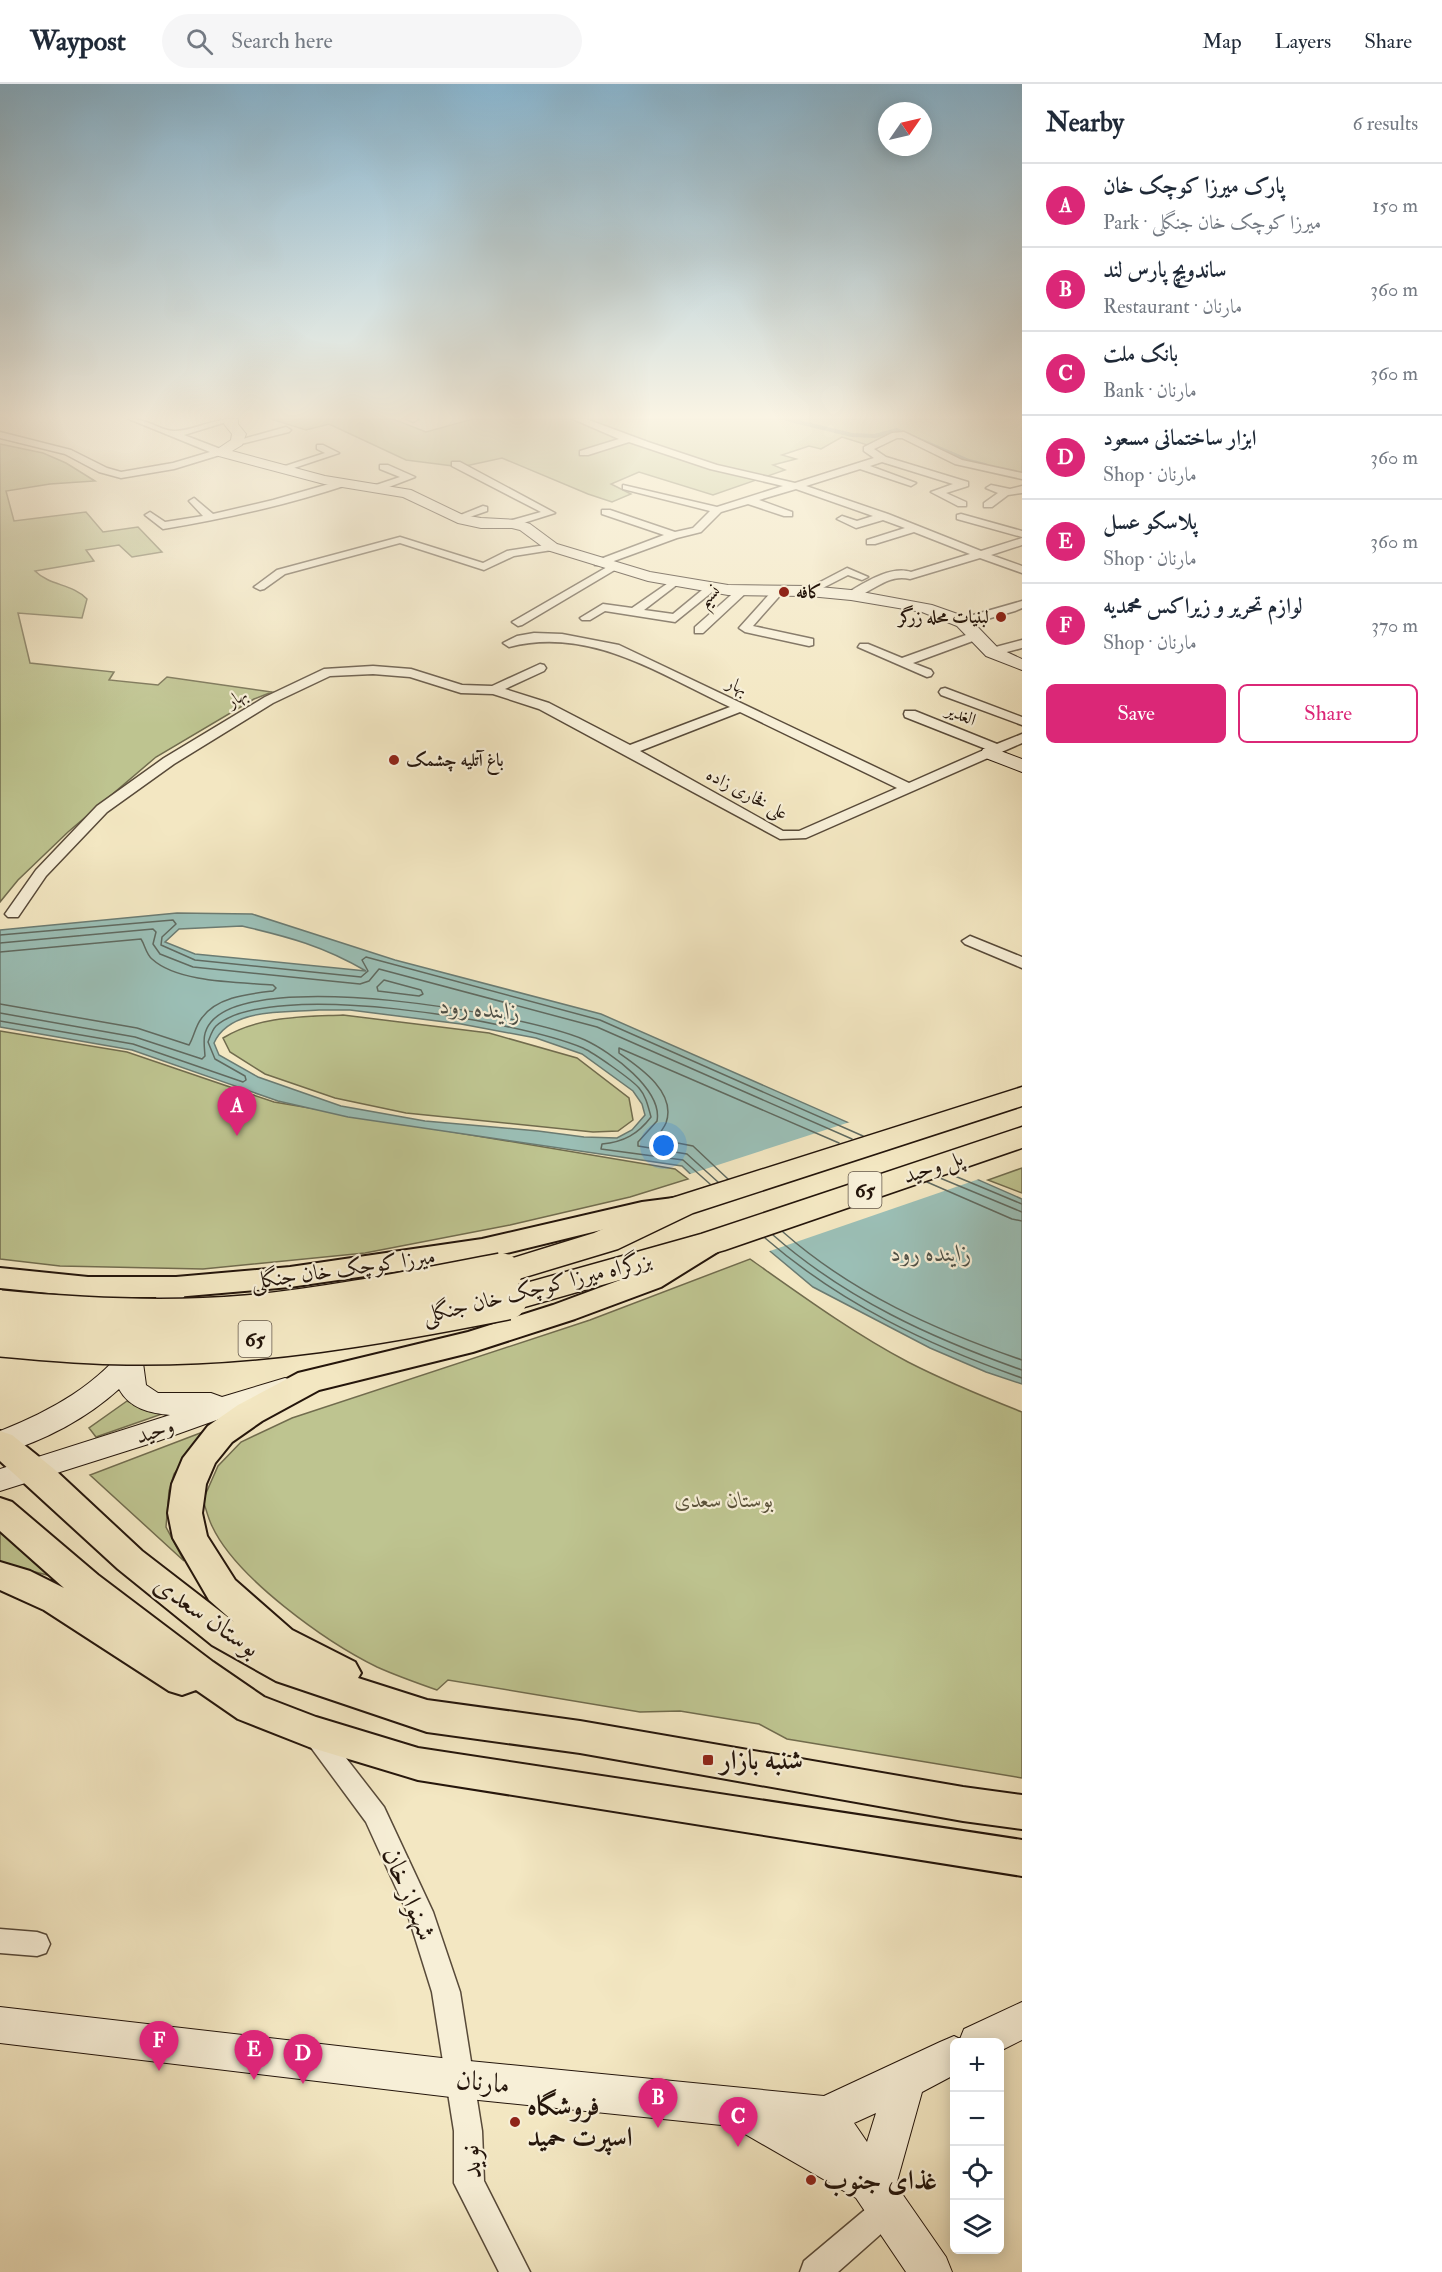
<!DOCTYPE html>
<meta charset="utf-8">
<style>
:root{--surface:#fff;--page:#f6f6f7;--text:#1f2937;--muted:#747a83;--line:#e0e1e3;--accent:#db2777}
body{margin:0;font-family:"IM FELL Double Pica",Amiri,serif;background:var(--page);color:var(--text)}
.controls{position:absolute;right:18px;bottom:18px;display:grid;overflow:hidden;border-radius:9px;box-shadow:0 3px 15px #0003}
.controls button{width:54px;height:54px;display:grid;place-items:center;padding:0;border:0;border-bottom:2px solid var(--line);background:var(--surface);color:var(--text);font:30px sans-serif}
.compass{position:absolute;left:878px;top:18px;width:54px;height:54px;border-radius:50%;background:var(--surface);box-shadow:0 3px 15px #0003;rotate:56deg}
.you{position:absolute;left:664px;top:1062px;width:21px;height:21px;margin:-15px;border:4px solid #fff;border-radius:50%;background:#1a73e8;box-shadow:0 0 0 9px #1a73e833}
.badge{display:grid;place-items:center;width:39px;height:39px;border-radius:50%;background:var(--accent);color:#fff;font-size:20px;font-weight:700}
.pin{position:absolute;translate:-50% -50px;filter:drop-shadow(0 2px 3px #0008)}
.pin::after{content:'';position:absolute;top:32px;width:21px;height:18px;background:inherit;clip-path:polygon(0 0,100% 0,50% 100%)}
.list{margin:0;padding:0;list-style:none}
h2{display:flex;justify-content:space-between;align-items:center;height:78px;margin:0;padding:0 24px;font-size:26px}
h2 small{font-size:20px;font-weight:400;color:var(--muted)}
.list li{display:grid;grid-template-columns:39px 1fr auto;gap:18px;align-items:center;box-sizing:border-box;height:84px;padding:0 24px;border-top:2px solid var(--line)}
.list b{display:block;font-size:22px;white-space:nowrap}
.list p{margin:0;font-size:20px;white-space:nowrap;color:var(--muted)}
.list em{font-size:20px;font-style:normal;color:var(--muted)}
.actions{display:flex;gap:12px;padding:18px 24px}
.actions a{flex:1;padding:14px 0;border:2px solid var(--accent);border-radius:9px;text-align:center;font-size:21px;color:var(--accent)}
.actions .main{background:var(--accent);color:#fff}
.icon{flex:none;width:33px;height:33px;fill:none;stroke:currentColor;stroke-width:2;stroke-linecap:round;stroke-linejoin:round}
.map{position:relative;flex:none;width:1022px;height:2188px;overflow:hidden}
header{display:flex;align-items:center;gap:36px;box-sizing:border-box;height:84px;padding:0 30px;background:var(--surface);border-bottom:2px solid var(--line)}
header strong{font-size:28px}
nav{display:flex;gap:33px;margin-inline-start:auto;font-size:21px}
.search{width:420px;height:54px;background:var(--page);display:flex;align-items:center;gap:15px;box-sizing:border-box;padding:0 21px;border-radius:33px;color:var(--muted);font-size:22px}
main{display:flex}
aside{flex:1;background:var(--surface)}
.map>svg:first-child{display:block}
.green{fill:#bec490;stroke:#716c4e;stroke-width:1.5}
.water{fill:#9bbfb6;stroke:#6b7b72;stroke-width:1.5;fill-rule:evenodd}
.pier{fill:#f3e7c2}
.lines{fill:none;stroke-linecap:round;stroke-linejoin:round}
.shore{stroke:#606a60;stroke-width:1.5}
.stream{stroke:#6b7b72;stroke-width:4}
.street-casing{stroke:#584a39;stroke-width:3}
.secondary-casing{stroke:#24150b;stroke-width:2}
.primary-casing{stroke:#24150b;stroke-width:4}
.highway-casing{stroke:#24150b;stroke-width:3}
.street{fill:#f7efd7;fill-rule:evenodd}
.secondary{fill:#f7efd7;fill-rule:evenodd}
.primary{fill:#f3e7c2;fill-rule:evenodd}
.highway{fill:#f3e7c2;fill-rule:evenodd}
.highway-bridge-casing{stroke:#24150b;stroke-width:42;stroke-linecap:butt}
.highway-bridge{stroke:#f3e7c2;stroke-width:39}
.poi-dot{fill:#8f2418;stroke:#f7efd7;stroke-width:2}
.labels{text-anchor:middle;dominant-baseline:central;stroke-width:4.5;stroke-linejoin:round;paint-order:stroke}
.far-poi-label{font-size:18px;font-weight:bold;fill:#24150b;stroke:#f7efd7;text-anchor:start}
.far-street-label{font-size:18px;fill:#24150b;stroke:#f7efd7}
.shield{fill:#f7efd7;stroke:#635648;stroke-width:1.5}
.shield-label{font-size:21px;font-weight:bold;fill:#24150b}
.street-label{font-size:22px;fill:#24150b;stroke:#f7efd7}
.park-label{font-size:22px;font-style:italic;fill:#5a523a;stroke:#f7efd7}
.water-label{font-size:24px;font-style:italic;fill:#4e5047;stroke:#f7efd7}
.near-street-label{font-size:27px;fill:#24150b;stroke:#f7efd7}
.near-poi-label{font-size:27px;font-weight:bold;fill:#24150b;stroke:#f7efd7;text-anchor:start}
</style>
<header>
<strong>Waypost</strong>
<div class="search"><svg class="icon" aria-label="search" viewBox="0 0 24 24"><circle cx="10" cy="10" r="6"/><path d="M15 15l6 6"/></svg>Search here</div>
<nav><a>Map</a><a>Layers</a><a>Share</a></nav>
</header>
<main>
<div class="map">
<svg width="1022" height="2188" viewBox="0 0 1022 2188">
<rect width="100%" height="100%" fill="#f3e7c2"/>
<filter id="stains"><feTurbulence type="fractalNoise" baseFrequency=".00333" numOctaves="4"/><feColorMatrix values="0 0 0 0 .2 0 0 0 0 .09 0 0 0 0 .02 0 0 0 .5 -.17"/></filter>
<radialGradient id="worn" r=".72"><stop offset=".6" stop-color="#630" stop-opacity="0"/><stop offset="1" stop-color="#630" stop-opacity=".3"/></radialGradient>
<!-- green -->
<path class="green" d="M271 335H393L426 348 473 335H1022V394L985 387 951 376 902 351 877 364 842 353 821 365 809 362 782 371 796 375 773 381 785 386 713 411 639 388 611 400 631 410 612 418 588 410 502 374 461 383 406 376 329 340 306 346Z
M0 360 43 369 66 379 95 397 50 400 6 407 14 437 86 428 103 448 138 443 162 468 132 473 119 461 86 466 94 477 35 487C50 502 73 500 87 515L82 534 18 529 30 579 114 588 109 596 158 601 167 593 272 608 254 615 156 673 68 748 18 796 0 818Z
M343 931 489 949 577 974 629 1014 633 1036 618 1047 593 1048 406 1029 335 1014 265 990 230 968 223 954C259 932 302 933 343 931Z
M0 947 127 968 274 1018 675 1085 688 1095 630 1113 510 1141 365 1169 203 1185 60 1182 0 1175Z
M1022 1084V1109L988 1096Z
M750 1175C801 1211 853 1249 908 1278 945 1297 984 1313 1022 1328V1694L787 1655 759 1640 680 1627 640 1628 448 1596 437 1606C417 1599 397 1592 377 1583 326 1558 236 1494 212 1442 208 1434 206 1425 203 1416L218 1382 241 1358 292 1334 590 1236Z
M127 1317 148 1327 162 1330 96 1353 89 1344Z
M216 1343 195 1361 174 1390 169 1407 166 1443 184 1477 90 1391Z
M0 1440 55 1493 0 1479Z"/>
<!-- water -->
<path class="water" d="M177 829 252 830 395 876 601 930 1022 1115V1300L986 1288 930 1264 813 1203 771 1168 682 1082 348 1033 278 1017 132 966 0 943V846ZM242 842C289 853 323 862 366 887L195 870 165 858 179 845ZM319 926H350L461 940 536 954 582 970 633 1007 642 1020 645 1031 632 1046 617 1054 584 1053 538 1047 425 1037 341 1022 258 993 219 971 214 959C230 923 286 929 319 926Z"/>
<!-- pier -->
<path class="pier" d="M853 1037 982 1094 767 1168 687 1091Z"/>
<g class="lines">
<!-- shore -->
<path class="shore" d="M0 851 173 836 176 840 162 853 161 861 195 876 361 893 368 887 362 876 366 873 600 936 863 1052
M0 859 153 845 156 848 153 860 160 870 193 883 360 900 369 897 379 885 597 943 852 1055
M0 868 141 855C145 861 146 870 152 875 178 899 239 898 273 901L276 904 273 907C248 910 216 913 201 935 195 943 194 953 189 961L137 944 0 920
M384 896 421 906 423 910 419 912 378 907 377 903Z
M0 929 135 953 202 975 205 972C204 958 202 949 211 938 257 883 525 930 585 956 611 968 663 1006 657 1037L638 1058V1062L687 1070 718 1098
M0 937 133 960 243 998 246 996 245 992 215 975 208 958C210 953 212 946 216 942 269 894 520 937 583 964 594 969 631 995 639 1004 646 1012 648 1022 651 1033 638 1050 624 1058 602 1060L601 1065 683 1076 710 1100
M950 1090 1022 1120
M940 1094 1022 1128
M728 1095 693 1062 657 1055C659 1049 664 1044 666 1039 677 1008 639 983 619 969V964L839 1059
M927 1098 1012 1135 1022 1137
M783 1148C852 1209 935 1246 1022 1276
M773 1151C846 1215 931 1254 1022 1286
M765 1154C841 1220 928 1261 1022 1294"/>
<!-- stream -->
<path class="stream" d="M786 335 852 351 875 352 897 346 969 377 985 381"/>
<!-- street casing -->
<g class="street-casing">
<path id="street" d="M129 335C147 334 160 347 175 347 193 347 213 334 236 335L184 351 223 366V370L174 385 121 394 99 388 65 370 0 354V348L71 366 107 384 121 388 173 379 210 368Z
M407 335H418L413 338Z
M573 335H586L648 358 717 381 795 399 874 374 864 367V363L892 349 904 348 962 376 1022 389V395L955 380 902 354H897L874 365 886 373 968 398V402L946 409 966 418V422H958L931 408 953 400 882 378 870 382 916 399 911 402 860 385 806 402 888 430 981 467 1022 454V461L991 471 1022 482V489L980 474 910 495C884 488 865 517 847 513V509C864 499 891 481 911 488L970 470 914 448 875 460H867V456L905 444 883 436 856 444 837 435 842 432 857 437 873 432 796 405 759 416 792 428V432H784L748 420 721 428 701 448 677 454 603 481H595V477L664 451 602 430V426H610L675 448 693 444 710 427 623 405V401L717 423 783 402 710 385 629 358 588 371H580V367L619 355Z
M286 343 291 346 289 348 237 361 232 358Z
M317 361H323L339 369 285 387 276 385 325 369 317 365Z
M452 378H460L555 429 517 441H509V437L541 428 452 382Z
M380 381H388L415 393 381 406H373V402L400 393 380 385Z
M343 396 347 397V401C286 421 225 435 163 445L145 431 150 428 165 438 203 432 189 417 194 414 213 430 273 416Z
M991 401 1010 405 1022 402V409L1008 411 992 423H984V419L998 409 986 404Z
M483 422 487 423V427L458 437 453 434Z
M961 430 1022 447V453L957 435V431Z
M400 453 483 479 507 467 552 460 557 463 552 466 514 472 484 486 400 459 285 490 264 505 260 506 254 503 277 486Z
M614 479 618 480V484L522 541 518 542 512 538Z
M847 484 868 493 862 496 848 491 813 509H805L803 507Z
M674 495 678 496V500L644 526 673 530 707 502H715L717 504 675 538 605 527 590 536H582L580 534 603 520 632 524Z
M743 503 749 506 747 508 703 549H695V543L739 504Z
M778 504 784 507 753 542 813 555V561L809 562 745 548 739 544 774 505Z
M1022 517V524L1015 527 963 542 957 538 959 535Z
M977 547 981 548V554L913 579 931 586 933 589 931 592 927 593 858 563 860 560H868L902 574Z
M534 549 562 550 619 561 909 699 986 665 905 633 904 630 905 627H915L997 660 1022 650V659L806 754 780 755 539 625 493 610 461 609 410 593 373 590 330 592 273 619 174 680 107 728 46 792 18 833H8L5 830 36 786 97 722 164 674 265 613 324 585 373 582 411 585 462 601 492 602 540 580 544 581 546 584 544 587 505 605 549 619 630 661 730 623C659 590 590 542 509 563L503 559 517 552ZM740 628 897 704 799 747H783L640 667Z
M1022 556V564L992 572 986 568 988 565Z
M945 604 1022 633V641L941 611 939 608 941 605Z
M970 852 1022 873V884L965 860 962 857Z
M313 1640 322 1643 384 1723 433 1828 460 1908 482 2047 484 2097 530 2188H499L454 2099V2047L432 1908 407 1828 366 1738 301 1650 304 1643Z
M0 1845 37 1848 46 1851 50 1860 46 1869 37 1872 0 1869Z
M889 2109 899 2114 904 2124 899 2134 838 2188H800L804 2177 879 2114Z"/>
</g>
<!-- secondary casing -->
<g class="secondary-casing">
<path id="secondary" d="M224 335H238V340L246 350 242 361 232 367 325 392 411 406 463 431 481 434 518 436 530 440 557 460 650 488 728 501 809 502 851 506 932 521 969 534 998 564 1022 575V586L986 572 957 542 922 528 851 516 809 512 728 511 648 497 547 466 520 446 512 444H481L458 439 403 413 324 400 215 371 213 368 231 356 232 350 224 340Z
M990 663 1022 675V688L983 673 981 669 983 665Z
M176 1194 186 1197 190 1203 143 1279 146 1301 158 1309H211L222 1313 285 1294 295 1297 299 1304 295 1311 250 1324 158 1357 0 1407V1385L170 1331C150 1329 130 1325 119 1305 86 1335 43 1357 0 1370V1347C51 1327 98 1301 131 1256 144 1237 154 1216 166 1197Z
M1022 1918V1956L1000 1967V1958H954V1991L922 2008 896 2101 946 2173 952 2188H906L856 2114 731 2042 459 2014 0 1959V1923L459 1976 824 2012 940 1958 954 1952 960 1955 964 1945ZM876 2029 867 2058 854 2039Z"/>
</g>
<!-- primary casing -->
<g class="primary-casing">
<path id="primary" d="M681 1113 691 1116 695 1122 691 1128 642 1136 482 1175 290 1203 176 1213H88L0 1204V1184L88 1193H176L290 1183 482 1155 642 1118Z
M709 1150 719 1153 724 1160 719 1167 661 1203 575 1235 473 1268 319 1306 262 1337 232 1358 215 1379 206 1400 202 1429 207 1452 235 1496 292 1546 355 1578 361 1589 358 1594 427 1616 580 1637 963 1703 1022 1711V1745L963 1737 580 1669 427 1648 276 1597 212 1561 118 1485 0 1377V1347L12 1351 54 1385 142 1467 234 1538 209 1516 173 1454 168 1429 172 1400 183 1374 208 1342 238 1321 298 1289 468 1248 553 1221 639 1189 699 1153Z
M0 1414 12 1418 98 1491 213 1578 264 1613 316 1633 418 1664 1022 1756V1792L418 1696 309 1663 238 1635 196 1606 182 1611 169 1607 44 1526 0 1506V1478L30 1487 64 1504 0 1447Z"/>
</g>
<!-- highway casing -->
<g class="highway-casing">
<path id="highway" d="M1022 1003V1022L693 1129 618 1165 502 1200 490 1197 485 1189 490 1181 594 1149 669 1115Z
M1022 1043V1064L725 1166 507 1228 494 1224 489 1216 494 1208 701 1150Z"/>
</g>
<!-- street -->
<use href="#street" class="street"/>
<!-- secondary -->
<use href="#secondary" class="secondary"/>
<!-- primary -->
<use href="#primary" class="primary"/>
<!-- highway -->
<use href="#highway" class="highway"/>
<!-- highway-bridge casing -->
<g class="highway-bridge-casing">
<path id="highway-bridge" d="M0 1226C82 1234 164 1238 246 1231 332 1223 417 1205 502 1189
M0 1253C42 1257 85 1261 127 1261 255 1263 382 1241 507 1216"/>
</g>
<!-- highway-bridge -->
<use href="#highway-bridge" class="highway-bridge"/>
</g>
<!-- sky -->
<linearGradient id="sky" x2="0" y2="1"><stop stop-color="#89b8d4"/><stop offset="0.52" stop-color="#faf4e4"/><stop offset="1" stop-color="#faf4e4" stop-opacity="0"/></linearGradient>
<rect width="1022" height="641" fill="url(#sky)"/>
<!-- markers -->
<g class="poi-dot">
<circle cx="784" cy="508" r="6"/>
<circle cx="1001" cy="533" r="6"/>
<circle cx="394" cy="676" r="6"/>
<rect x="702" y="1670" width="12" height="12" rx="3"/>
<circle cx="515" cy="2038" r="6"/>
<circle cx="811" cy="2096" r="6"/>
</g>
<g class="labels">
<!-- far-poi labels -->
<g class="far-poi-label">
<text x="796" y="508">کافه</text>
<text x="989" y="533" text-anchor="end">لبنیات محله زرگر</text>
<text x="406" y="676">باغ آتلیه چشمک</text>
</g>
<!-- far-street labels -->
<g class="far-street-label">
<text transform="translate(709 512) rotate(-42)">نسیم</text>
<text transform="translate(737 602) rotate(25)">بهار</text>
<text transform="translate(237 614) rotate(-31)">بهار</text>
<text transform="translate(961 631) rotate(22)">الغدیر</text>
<text transform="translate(747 710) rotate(28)">علی فخاری زاده</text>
</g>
<!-- shield labels -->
<g class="shield">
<rect x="848.5" y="1088" width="33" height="36" rx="4.5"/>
<rect x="238.5" y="1237" width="33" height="36" rx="4.5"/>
</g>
<g class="shield-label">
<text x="865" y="1106">65</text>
<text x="255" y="1255">65</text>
</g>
<!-- street labels -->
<g class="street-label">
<text transform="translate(933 1083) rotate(-19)">پل وحید</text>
<text transform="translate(343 1185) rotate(-8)">میرزا کوچک خان جنگلی</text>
<text transform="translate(537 1204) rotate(-14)">بزرگراه میرزا کوچک خان جنگلی</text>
<text transform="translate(155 1347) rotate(-19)">وحید</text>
</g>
<!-- park labels -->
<g class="park-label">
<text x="724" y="1416">بوستان سعدی</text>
</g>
<!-- water labels -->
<g class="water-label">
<text transform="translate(480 925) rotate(5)">زاینده رود</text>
<text x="931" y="1169">زاینده رود</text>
</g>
<!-- near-street labels -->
<g class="near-street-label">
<text transform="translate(207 1532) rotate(35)">بوستان سعدی</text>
<text transform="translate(409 1810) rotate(67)">شهنواز خان</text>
<text transform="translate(483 1998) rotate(6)">مارنان</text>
<text transform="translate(471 2078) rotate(-96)">نوید</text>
</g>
<!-- near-poi labels -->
<g class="near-poi-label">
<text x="720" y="1676">شنبه بازار</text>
<text x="527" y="2022">فروشگاه<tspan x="527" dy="31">اسپرت حمید</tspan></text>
<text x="823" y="2096">غذای جنوب</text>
</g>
</g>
<rect width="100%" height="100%" filter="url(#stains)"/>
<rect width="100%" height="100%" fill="url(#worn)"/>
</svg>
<div class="controls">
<button>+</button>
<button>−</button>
<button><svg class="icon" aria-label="locate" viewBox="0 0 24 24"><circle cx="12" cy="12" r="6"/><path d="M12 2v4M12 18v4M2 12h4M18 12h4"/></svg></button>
<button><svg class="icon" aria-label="layers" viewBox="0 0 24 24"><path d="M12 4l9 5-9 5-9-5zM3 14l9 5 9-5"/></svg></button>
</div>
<svg class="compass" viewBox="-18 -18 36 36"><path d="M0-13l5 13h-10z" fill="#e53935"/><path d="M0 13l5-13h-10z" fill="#747a83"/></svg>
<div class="you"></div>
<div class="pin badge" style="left:237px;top:1052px">A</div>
<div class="pin badge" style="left:658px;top:2044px">B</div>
<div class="pin badge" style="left:738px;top:2063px">C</div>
<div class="pin badge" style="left:303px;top:2000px">D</div>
<div class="pin badge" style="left:254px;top:1996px">E</div>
<div class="pin badge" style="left:159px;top:1987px">F</div>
</div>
<aside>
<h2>Nearby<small>6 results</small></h2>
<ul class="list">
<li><span class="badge">A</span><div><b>پارک میرزا کوچک خان</b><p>Park · میرزا کوچک خان جنگلی</p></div><em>150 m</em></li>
<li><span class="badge">B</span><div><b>ساندویچ پارس لند</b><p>Restaurant · مارنان</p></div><em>360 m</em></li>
<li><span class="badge">C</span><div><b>بانک ملت</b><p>Bank · مارنان</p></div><em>360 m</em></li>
<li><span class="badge">D</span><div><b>ابزار ساختمانی مسعود</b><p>Shop · مارنان</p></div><em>360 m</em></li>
<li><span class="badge">E</span><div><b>پلاسکو عسل</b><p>Shop · مارنان</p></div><em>360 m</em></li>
<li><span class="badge">F</span><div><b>لوازم تحریر و زیراکس محمدیه</b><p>Shop · مارنان</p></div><em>370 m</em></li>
</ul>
<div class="actions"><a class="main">Save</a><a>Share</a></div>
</aside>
</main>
